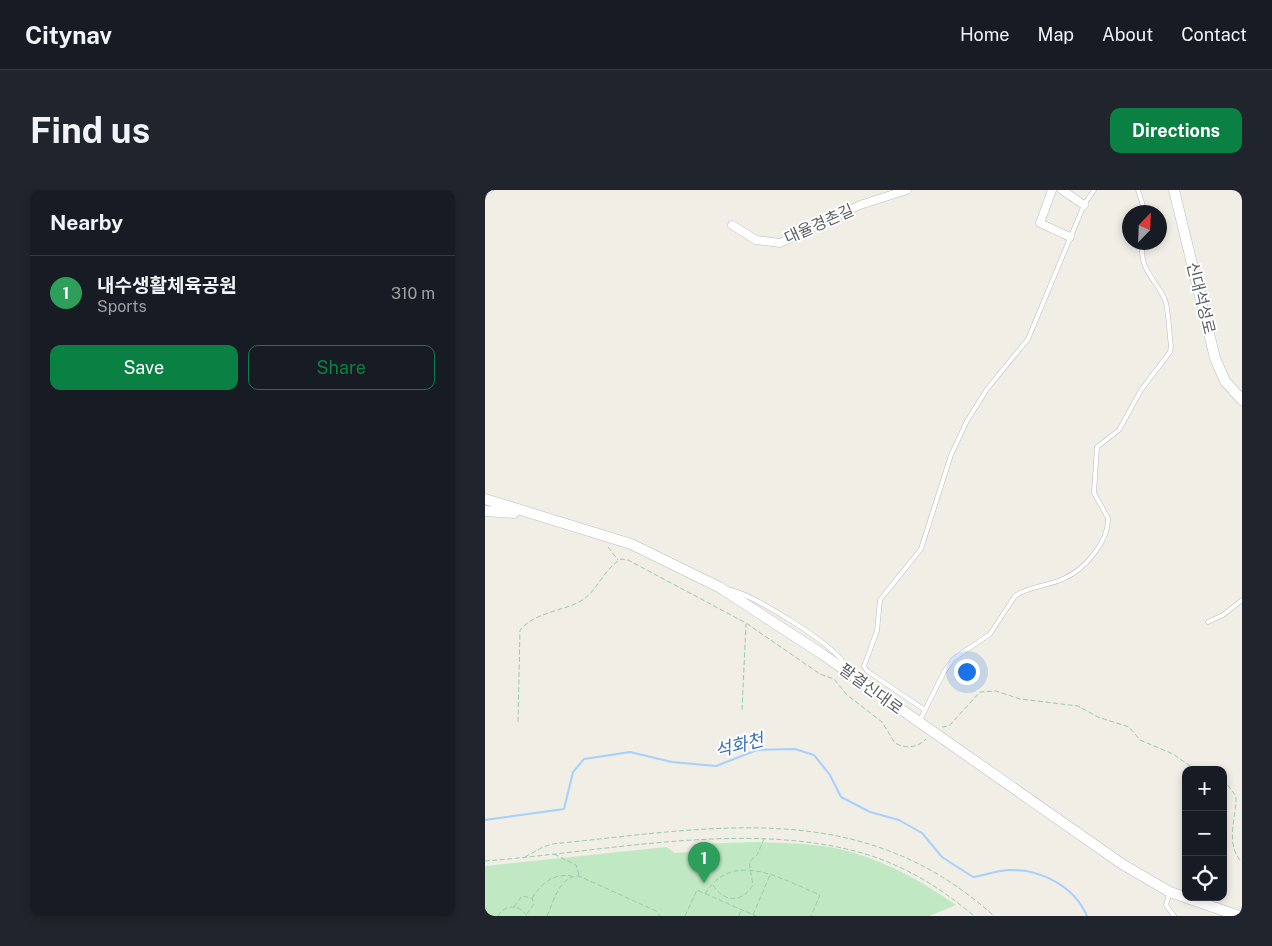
<!DOCTYPE html>
<meta charset="utf-8">
<style>
:root{--surface:#171b24;--page:#20242c;--text:#f1f3f6;--muted:#9ea1a6;--line:#363941;--accent:#0b8043}
body{margin:0;font-family:"Public Sans","Noto Sans KR",sans-serif;background:var(--page);color:var(--text)}
.controls{position:absolute;right:15px;bottom:15px;display:grid;overflow:hidden;border-radius:10px;box-shadow:0 2px 8px #0003}
.controls button{width:45px;height:45px;display:grid;place-items:center;padding:0;border:0;border-bottom:1px solid var(--line);background:var(--surface);color:var(--text);font:25px sans-serif}
.compass{position:absolute;left:637px;top:15px;width:45px;height:45px;border-radius:50%;background:var(--surface);box-shadow:0 2px 8px #0003;rotate:23deg}
.you{position:absolute;left:481px;top:481px;width:18px;height:18px;margin:-12px;border:4px solid #fff;border-radius:50%;background:#1a73e8;box-shadow:0 0 0 8px #1a73e833}
.badge{display:grid;place-items:center;width:32px;height:32px;border-radius:50%;background:var(--accent);color:#fff;font-size:16px;font-weight:700}
.pin{position:absolute;translate:-50% -41px;filter:drop-shadow(0 1px 2px #0008)}
.pin::after{content:'';position:absolute;top:26px;width:18px;height:15px;background:inherit;clip-path:polygon(0 0,100% 0,50% 100%)}
.list{margin:0;padding:0;list-style:none}
h2{display:flex;justify-content:space-between;align-items:center;height:65px;margin:0;padding:0 20px;font-size:21px}
h2 small{font-size:16px;font-weight:400;color:var(--muted)}
.list li{display:grid;grid-template-columns:32px 1fr auto;gap:15px;align-items:center;box-sizing:border-box;height:75px;padding:0 20px;border-top:1px solid var(--line)}
.list b{display:block;font-size:19px;white-space:nowrap}
.list p{margin:0;font-size:16px;white-space:nowrap;color:var(--muted)}
.list em{font-size:16px;font-style:normal;color:var(--muted)}
.actions{display:flex;gap:10px;padding:15px 20px}
.actions a{flex:1;padding:11px 0;border:1px solid var(--accent);border-radius:10px;text-align:center;font-size:18px;color:var(--accent)}
.actions .main{background:var(--accent);color:#fff}
.icon{flex:none;width:28px;height:28px;fill:none;stroke:currentColor;stroke-width:2;stroke-linecap:round;stroke-linejoin:round}
.map{position:relative;flex:none;width:757px;height:726px;overflow:hidden;border-radius:10px}
header{display:flex;align-items:center;gap:30px;box-sizing:border-box;height:70px;padding:0 25px;background:var(--surface);border-bottom:1px solid var(--line)}
header strong{font-size:24px}
nav{display:flex;gap:28px;margin-inline-start:auto;font-size:18px}
.intro{display:flex;align-items:center;justify-content:space-between;box-sizing:border-box;height:120px;padding:0 30px}
h1{margin:0;font-size:35px}
.button{padding:12px 22px;border-radius:10px;background:var(--accent);color:#fff;font-size:18px;font-weight:700}
main{display:flex;gap:30px;padding:0 30px}
aside{flex:1;background:var(--surface);border-radius:10px;box-shadow:0 2px 8px #0003}
.map>svg:first-child{display:block}
.green{fill:#c0e9c3}
.lines{fill:none;stroke-linecap:round;stroke-linejoin:round}
.stream{stroke:#a5d0ff;stroke-width:2}
.lane-casing{stroke:#b9bcc1;stroke-width:5}
.street-casing{stroke:#b9bcc1;stroke-width:9}
.secondary-casing{stroke:#babdc3;stroke-width:11}
.path{stroke:#98cbab;stroke-width:1;stroke-dasharray:5 2.5;stroke-linecap:butt}
.lane{stroke:#fff;stroke-width:4}
.street{stroke:#fff;stroke-width:8}
.secondary{stroke:#fff;stroke-width:10}
.labels{text-anchor:middle;dominant-baseline:central;stroke-width:4;stroke-linejoin:round;paint-order:stroke}
.street-label{font-size:16px;fill:#5c6066;stroke:#fff}
.water-label{font-size:18px;font-style:italic;fill:#3d72c2;stroke:#fff}
</style>
<header>
<strong>Citynav</strong>
<nav><a>Home</a><a>Map</a><a>About</a><a>Contact</a></nav>
</header>
<div class="intro"><h1>Find us</h1><a class="button">Directions</a></div>
<main>
<aside>
<h2>Nearby<small></small></h2>
<ul class="list">
<li><span class="badge" style="background:#2e9e5b">1</span><div><b>내수생활체육공원</b><p>Sports</p></div><em>310 m</em></li>
</ul>
<div class="actions"><a class="main">Save</a><a>Share</a></div>
</aside>
<div class="map">
<svg width="757" height="726" viewBox="0 0 757 726">
<rect width="100%" height="100%" fill="#f0eee5"/>
<!-- green -->
<path class="green" d="M273 652C294 653 317 653 338 656 386 663 433 688 471 715L444 726H0V676L182 657 189 663 204 662 209 654Z"/>
<g class="lines">
<!-- stream -->
<path class="stream" d="M0 630 79 619 88 582 99 569 145 562 187 572 231 576 272 560 310 559 329 565 345 585 356 607 385 622 414 630 437 643 457 667 488 687C499 685 512 681 523 680 556 679 589 696 602 726"/>
<!-- lane casing -->
<g class="lane-casing">
<path id="lane" d="M653 0 660 22
M0 3 6 0
M246 400C272 407 349 454 362 477
M723 432 738 425 757 410
M440 520 382 481 379 476 392 441 395 410 436 359 466 265 482 231 502 199 543 149 599 15 609 0
M435 530 459 482 468 469 505 444 530 406C544 396 563 396 578 389 599 380 624 352 623 328L609 303 612 257 634 240 656 200 685 162 686 156C684 142 684 127 681 113 675 92 652 81 658 52
M684 704 681 715 689 726"/>
</g>
<!-- street casing -->
<g class="street-casing">
<path id="street" d="M567 0 555 33 585 47
M577 0 599 15
M247 35 271 50 295 53 375 15 422 0"/>
</g>
<!-- secondary casing -->
<g class="secondary-casing">
<path id="secondary" d="M689 0 730 168 740 191 757 210
M0 309 146 354 234 397 337 464 637 674 685 702 754 726
M0 321 29 323"/>
</g>
<!-- path -->
<path class="path" d="M123 357 133 370
M257 520 261 434
M33 532 35 440C51 421 82 421 99 409 113 399 119 379 136 369L143 370 261 433 335 484 349 489 362 505 397 532 410 553C421 559 432 558 441 549
M457 537 464 536 495 502 511 501 535 509 593 516 613 527 644 537 655 550 688 564 711 580
M738 589 751 606C752 625 739 655 757 672
M69 664 91 675 94 685
M40 667 58 657 67 654C229 638 376 606 509 726
M0 671C119 662 261 630 377 663 419 675 456 698 489 726
M228 695C239 713 257 713 268 695L264 672 272 665 279 649
M220 704C247 658 299 690 335 705L326 726
M47 708C57 693 68 683 87 686
M29 717 37 706 47 708 49 714 41 725
M268 725 285 685
M13 726C20 714 34 714 42 726
M62 726C69 711 74 686 94 686L171 721 175 726
M200 726 212 700 271 726
M254 726 256 720"/>
<!-- lane -->
<use href="#lane" class="lane"/>
<!-- street -->
<use href="#street" class="street"/>
<!-- secondary -->
<use href="#secondary" class="secondary"/>
</g>
<g class="labels">
<!-- street labels -->
<g class="street-label">
<text transform="translate(334 34) rotate(-24)">대율경촌길</text>
<text transform="translate(716 108) rotate(76)">신대석성로</text>
<text transform="translate(386 499) rotate(36)">팔결신대로</text>
</g>
<!-- water labels -->
<g class="water-label">
<text transform="translate(254 555) rotate(-14)">석화천</text>
</g>
</g>
</svg>
<div class="controls">
<button>+</button>
<button>−</button>
<button><svg class="icon" aria-label="locate" viewBox="0 0 24 24"><circle cx="12" cy="12" r="6"/><path d="M12 2v4M12 18v4M2 12h4M18 12h4"/></svg></button>
</div>
<svg class="compass" viewBox="-18 -18 36 36"><path d="M0-13l5 13h-10z" fill="#e53935"/><path d="M0 13l5-13h-10z" fill="#9ea1a6"/></svg>
<div class="you"></div>
<div class="pin badge" style="left:219px;top:693px;background:#2e9e5b">1</div>
</div>
</main>
